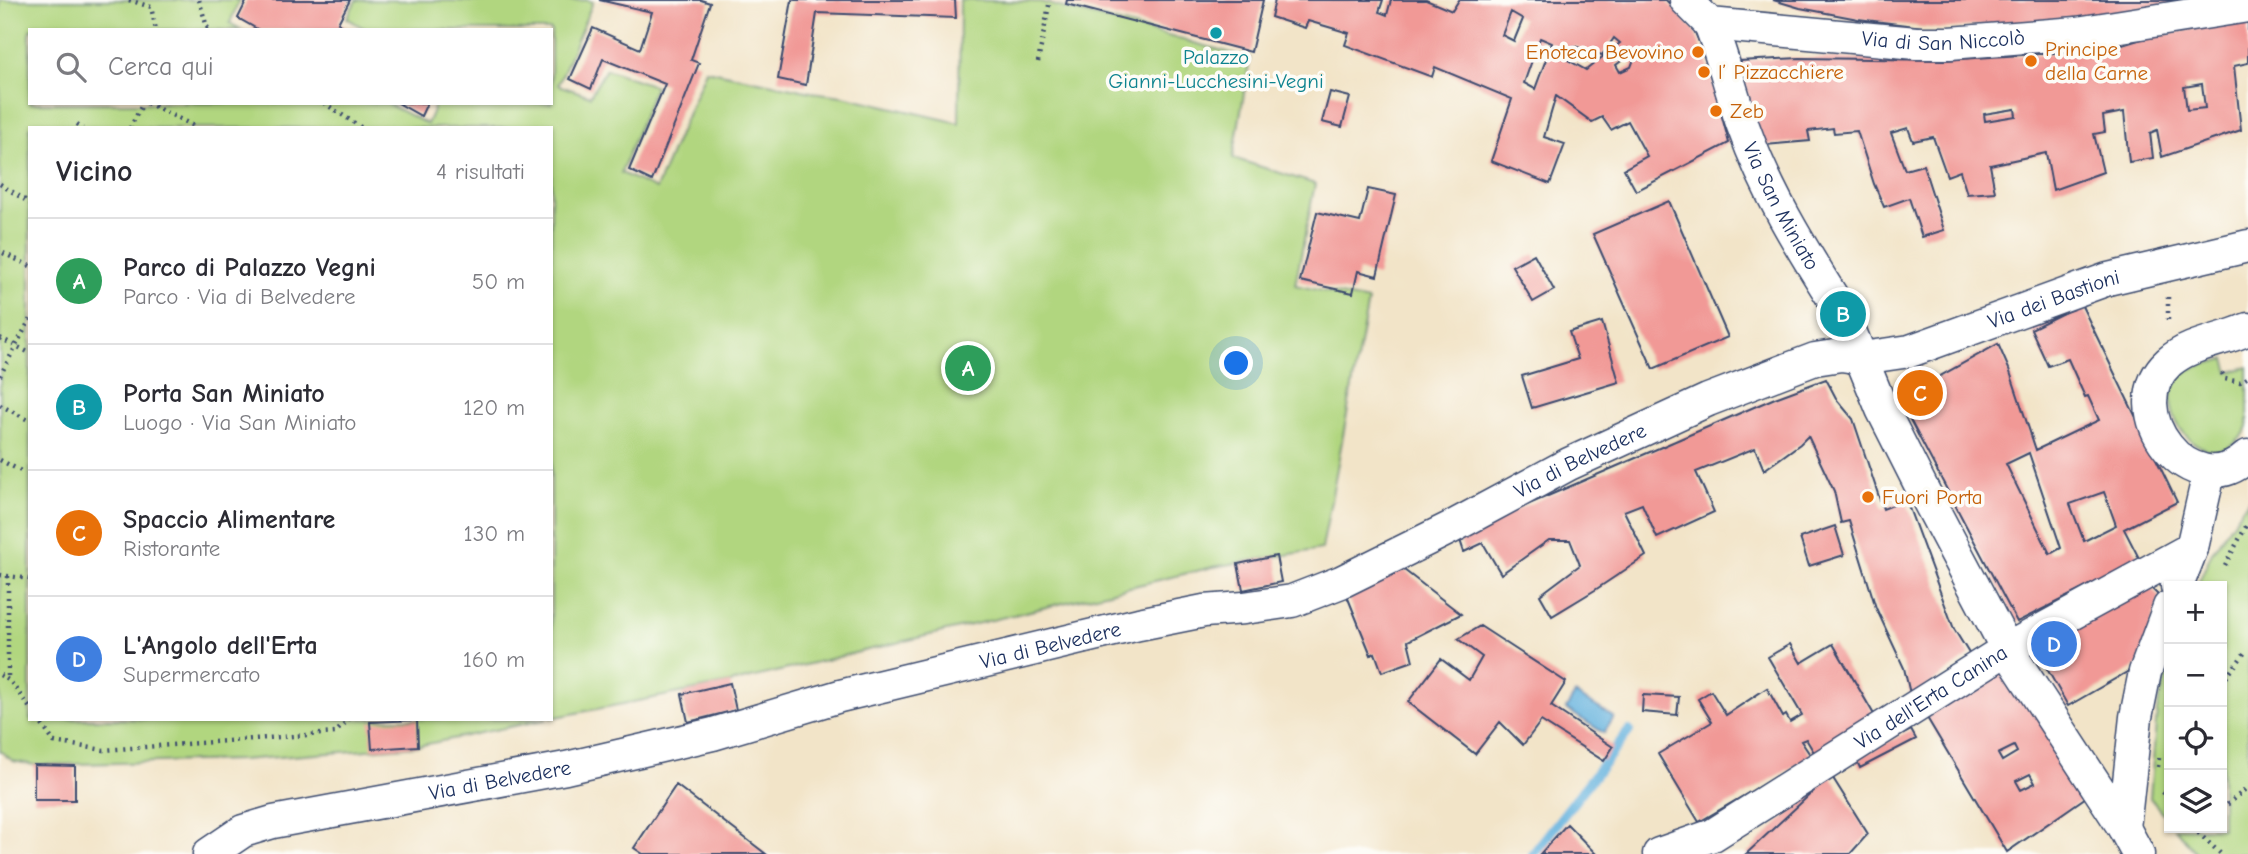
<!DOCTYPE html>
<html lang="it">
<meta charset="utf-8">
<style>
:root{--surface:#fff;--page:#f2f2f3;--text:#2b2b33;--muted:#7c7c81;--line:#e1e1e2;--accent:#d1495b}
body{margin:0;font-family:"Comic Neue",sans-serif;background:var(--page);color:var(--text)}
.controls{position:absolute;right:21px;bottom:21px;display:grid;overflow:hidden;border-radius:0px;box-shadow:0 2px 5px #0004}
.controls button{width:63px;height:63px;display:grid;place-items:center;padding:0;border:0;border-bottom:2px solid var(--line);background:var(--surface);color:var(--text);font:35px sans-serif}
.you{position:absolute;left:1237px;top:364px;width:24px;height:24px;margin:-18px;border:5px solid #fff;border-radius:50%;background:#1a73e8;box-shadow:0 0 0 10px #1a73e833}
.badge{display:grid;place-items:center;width:46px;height:46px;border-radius:50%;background:var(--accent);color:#fff;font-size:23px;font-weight:700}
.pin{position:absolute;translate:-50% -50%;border:4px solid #fff;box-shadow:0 2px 7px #0006}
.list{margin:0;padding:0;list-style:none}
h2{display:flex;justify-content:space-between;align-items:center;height:91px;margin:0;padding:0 28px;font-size:30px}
h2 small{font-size:23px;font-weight:400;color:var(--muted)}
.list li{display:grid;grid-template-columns:46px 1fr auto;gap:21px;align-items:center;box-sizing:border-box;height:126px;padding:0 28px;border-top:2px solid var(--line)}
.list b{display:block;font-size:26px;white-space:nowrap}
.list p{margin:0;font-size:23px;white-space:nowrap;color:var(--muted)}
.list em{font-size:23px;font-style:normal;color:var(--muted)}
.icon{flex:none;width:38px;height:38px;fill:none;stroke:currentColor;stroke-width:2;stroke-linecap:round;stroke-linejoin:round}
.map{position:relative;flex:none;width:2248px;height:854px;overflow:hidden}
.search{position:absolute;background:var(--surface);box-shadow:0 2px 5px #0004;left:28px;top:28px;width:525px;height:77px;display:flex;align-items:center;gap:18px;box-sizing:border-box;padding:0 24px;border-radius:0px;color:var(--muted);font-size:26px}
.panel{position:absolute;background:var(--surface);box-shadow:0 2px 5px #0004;left:28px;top:126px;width:525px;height:595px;border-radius:0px}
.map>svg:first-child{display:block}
.green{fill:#b1d67f;stroke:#66826e;stroke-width:2}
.water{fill:#65b2de;stroke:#40709e;stroke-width:2}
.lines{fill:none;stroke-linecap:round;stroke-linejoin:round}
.stream{stroke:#65b2de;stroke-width:10}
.building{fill:#f19996;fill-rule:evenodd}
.minor-casing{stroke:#3b4a6e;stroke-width:35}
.path{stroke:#3b4a6e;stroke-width:4.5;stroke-dasharray:2 5;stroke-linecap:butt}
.minor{stroke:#fff;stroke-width:32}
.path-bridge{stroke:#3b4a6e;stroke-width:4.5;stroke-dasharray:2 5;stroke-linecap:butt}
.culture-dot{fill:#0f9aa8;stroke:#fdfcf7;stroke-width:2.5}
.food-dot{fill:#e8710a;stroke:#fdfcf7;stroke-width:2.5}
.labels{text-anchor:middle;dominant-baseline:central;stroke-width:7;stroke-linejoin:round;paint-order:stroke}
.street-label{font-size:21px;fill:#1b2f5e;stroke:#fdfcf7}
.food-label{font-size:21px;fill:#c56008;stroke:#fdfcf7;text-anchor:start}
.culture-label{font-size:21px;fill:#0d838f;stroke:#fdfcf7}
</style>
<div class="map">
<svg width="2248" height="854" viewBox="0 0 2248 854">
<rect width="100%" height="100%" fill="#fdfcf7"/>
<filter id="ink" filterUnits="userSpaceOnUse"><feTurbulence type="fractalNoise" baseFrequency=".0143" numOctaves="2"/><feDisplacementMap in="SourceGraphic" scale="14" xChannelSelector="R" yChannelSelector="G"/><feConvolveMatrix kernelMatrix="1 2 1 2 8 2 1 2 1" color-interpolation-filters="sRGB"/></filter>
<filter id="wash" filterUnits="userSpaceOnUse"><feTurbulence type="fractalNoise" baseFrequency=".00686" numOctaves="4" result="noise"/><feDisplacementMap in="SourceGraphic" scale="28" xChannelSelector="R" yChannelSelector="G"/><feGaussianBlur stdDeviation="1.57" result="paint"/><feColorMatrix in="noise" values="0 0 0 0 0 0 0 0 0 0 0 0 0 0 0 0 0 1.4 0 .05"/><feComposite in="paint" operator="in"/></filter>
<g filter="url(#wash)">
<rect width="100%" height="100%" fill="#f2e4c8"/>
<!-- green -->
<path class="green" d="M0 0H239L230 23 242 30H30V103H386L427 124 436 103H551V30H367L347 18 356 0 543 2 586 0 593 2 558 85 590 96 606 69 655 86 621 173 656 189 706 70 811 92 843 96 959 123 960 0 1041 2 1250 58 1233 158 1315 184 1295 285 1368 301 1322 549 1213 567 730 683 551 718V128H30V719H547L418 746 241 760 34 765 13 761 0 751Z
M2225 359 2229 372 2248 367C2248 382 2248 413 2248 426 2246 433 2240 439 2235 443 2197 473 2146 401 2185 372 2195 365 2213 363 2225 359Z
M2248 500V854H2197L2175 828H2222V586H2197L2212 552Z
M2169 664V821L2150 798 2157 711Z"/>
<!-- water -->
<path class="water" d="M1575 694 1614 717 1604 733 1566 709Z"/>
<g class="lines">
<!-- stream -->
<path class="stream" d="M1533 854 1629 731"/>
</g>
<g id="blocks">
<!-- building -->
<path class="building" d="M247 0H350L338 23 349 30H259L238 18Z
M599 0H701L710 3 691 60 699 63 652 181 629 170 665 84 603 59 591 89 570 79 593 28 640 49 652 12Z
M792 0H955L956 18 817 13 806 85 778 79Z
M1067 0H1263L1251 52 1066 4Z
M1275 0H1383L1379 12 1387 15 1391 0H1426L1452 11 1459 0H1666L1694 30 1707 61 1729 143 1636 191 1624 169 1647 156 1628 121 1611 130 1602 117 1592 122 1556 96 1544 137 1565 144 1550 184 1491 161 1512 99 1435 67 1432 77 1345 45 1349 33 1308 21 1305 28 1271 17ZM1511 12 1523 19 1514 41 1502 35ZM1540 38 1552 43 1535 89 1524 83ZM1614 38 1620 43 1586 70 1568 60 1574 46 1602 55ZM1632 53 1634 59 1631 67 1620 72 1616 65Z
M1773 0H2198L2070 18 1939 29 1858 19 1800 8Z
M2248 19V63L2234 66 2241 130 2162 157 2157 130 2150 133 2153 158 2129 162 2124 112 2103 116 2105 132 2094 134 2103 172 2053 190 2046 153 1990 165 1995 192 1967 194 1960 171 1947 176 1933 137 1913 141 1908 128 1891 133 1905 170 1923 165 1944 230 1922 237 1909 198 1884 207 1874 184 1857 131 1834 133 1833 128 1808 131 1810 141 1765 145 1758 133 1739 61 1800 58 1944 60 2085 51 2119 46 2145 38ZM2202 84 2205 108 2187 110 2184 87ZM2015 109 2016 116 1985 121 1984 114Z
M1330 92 1350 97 1342 127 1322 122Z
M398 103H427L421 116Z
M1368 189 1396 195 1377 276 1358 271 1353 293 1300 281 1317 212 1360 222Z
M1669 201 1728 337 1653 369 1593 234Z
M1534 254 1554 290 1533 302 1512 266Z
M2081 304 2177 502 2124 529 2140 560 2017 622 1899 399 1998 344 2009 369 2036 450 2099 420 2088 396 2085 397 2068 359 2048 366 2031 329ZM2029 453 2061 548 2050 554 2006 464ZM2104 492 2116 525 2084 541 2070 504Z
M1602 322 1619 382 1532 408 1522 376 1578 359 1569 332Z
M1826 379 1837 400 1853 419 1883 509 1906 500 1954 629 1970 655 1911 698 1904 668 1876 608 1849 521 1841 523 1834 491 1808 436 1800 444 1764 470 1755 448 1696 472 1714 512 1657 538 1642 504 1624 511 1646 556 1595 590 1552 616 1540 595 1580 565 1570 540H1549L1501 574 1483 543 1464 552 1459 537 1520 508 1775 398Z
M1835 526 1844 555 1809 566 1800 538Z
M1276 556 1281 582 1243 590 1238 564Z
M1404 570 1461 614 1408 641 1413 661 1382 672 1375 653 1371 655 1345 591Z
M2147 584 2160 597 2139 665 2068 706 2034 646Z
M1480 626 1566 682 1551 706 1613 747 1604 761 1541 721 1523 745 1500 722 1475 754 1408 702 1441 659 1469 680 1482 657 1458 639Z
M1790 644 1801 663 1833 644 1876 718 1815 754 1806 739 1801 741 1811 756 1699 822 1658 754 1712 722 1698 699 1711 691 1726 715 1767 688 1783 717 1786 715 1790 722 1802 715 1768 657Z
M2008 665 2089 795 2007 852 1926 716ZM2014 746 2017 752 2002 761 1998 754ZM2030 774 2035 783 2021 790 2016 781Z
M730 683 736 710 688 722 682 694Z
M1643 695 1679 697 1677 715 1642 712Z
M417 720 418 746 372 749 370 722Z
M1911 730 1916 739 1860 768 1856 759Z
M34 765 75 766V800H34Z
M1831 775 1868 834 1850 854H1746Z
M676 785 766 854H643L634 848Z
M1567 824 1596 854H1540Z"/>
</g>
</g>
<g filter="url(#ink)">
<use href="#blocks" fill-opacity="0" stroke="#3b4a6e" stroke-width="2"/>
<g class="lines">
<!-- minor casing -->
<g class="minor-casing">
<g id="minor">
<path id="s1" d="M1686 0 1710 24 1916 43H1950L2077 33 2248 6"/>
<path id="s2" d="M1710 24C1723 57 1731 92 1743 126 1766 191 1800 246 1836 303"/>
<path d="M1843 314 1882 409 1925 494 2007 649 2124 828 2138 854"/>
<path d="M2248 329C2223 341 2190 343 2169 362 2116 410 2192 509 2248 456"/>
<path d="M2177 586 2192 548 2209 473"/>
<path d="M2124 828 2136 717 2145 672 2169 607"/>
<path id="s3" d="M209 854 243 831 273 822 566 768 713 734 840 696 1139 624 1204 611 1244 608 1292 601 1341 582 1450 528 1569 464 1708 400 1815 359 1841 355 1862 358 1910 351 2108 279 2248 246"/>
<path id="s4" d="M1659 854 1713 835 2007 649 2192 548"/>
</g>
</g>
<!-- path -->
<path class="path" d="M129 0 151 7 156 30
M199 0 207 27 211 30
M1038 62 1050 0
M147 103 194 126
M324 103 362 128
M77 124 83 128
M130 128 143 103
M0 184 30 203
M3 253 30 266
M2168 297V324
M0 338 30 353
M2222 373 2225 379 2240 382 2248 377
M0 376 30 319
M0 405 30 421
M0 460 23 472
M2225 565 2248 523
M0 575 30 579
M8 576V679
M0 675 10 681 30 708
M2222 683 2246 651H2248
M38 719 54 742 104 750 335 733 349 719
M2162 792 2169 801
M2222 809 2248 787
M2193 828 2221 854"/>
<!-- minor -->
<use href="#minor" class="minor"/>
<!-- path-bridge -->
<path class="path-bridge" d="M2158 767 2159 758"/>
</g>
</g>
<!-- markers -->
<circle class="culture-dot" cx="1216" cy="33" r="7"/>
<g class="food-dot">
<circle cx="1698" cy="52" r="7"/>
<circle cx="2031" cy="61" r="7"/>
<circle cx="1704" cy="72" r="7"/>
<circle cx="1716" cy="111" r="7"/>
<circle cx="1868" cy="497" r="7"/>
</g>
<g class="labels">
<!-- street labels -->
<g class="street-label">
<text stroke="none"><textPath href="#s1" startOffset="268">Via di San Niccolò</textPath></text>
<text stroke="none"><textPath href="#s2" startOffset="196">Via San Miniato</textPath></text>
<text stroke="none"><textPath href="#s3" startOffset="1942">Via dei Bastioni</textPath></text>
<text stroke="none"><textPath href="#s3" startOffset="1437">Via di Belvedere</textPath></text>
<text stroke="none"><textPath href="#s3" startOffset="870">Via di Belvedere</textPath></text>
<text stroke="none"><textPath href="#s4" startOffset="315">Via dell'Erta Canina</textPath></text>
<text stroke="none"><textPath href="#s3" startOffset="303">Via di Belvedere</textPath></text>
</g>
<!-- food labels -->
<g class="food-label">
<text x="2045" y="49">Principe<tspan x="2045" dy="24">della Carne</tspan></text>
<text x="1684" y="52" text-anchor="end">Enoteca Bevovino</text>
<text x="1718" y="72">l’ Pizzacchiere</text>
<text x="1730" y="111">Zeb</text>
<text x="1882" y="497">Fuori Porta</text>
</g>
<!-- culture labels -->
<g class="culture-label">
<text x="1216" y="57">Palazzo<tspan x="1216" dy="24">Gianni-Lucchesini-Vegni</tspan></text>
</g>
</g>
</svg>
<div class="controls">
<button>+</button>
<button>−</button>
<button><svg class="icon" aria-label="locate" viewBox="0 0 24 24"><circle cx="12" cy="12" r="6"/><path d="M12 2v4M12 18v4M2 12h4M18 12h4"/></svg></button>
<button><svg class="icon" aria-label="layers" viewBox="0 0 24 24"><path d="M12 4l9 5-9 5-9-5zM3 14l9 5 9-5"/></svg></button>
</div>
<div class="you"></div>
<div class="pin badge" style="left:968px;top:368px;background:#2e9e5b">A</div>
<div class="pin badge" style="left:1843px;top:314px;background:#0f9aa8">B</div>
<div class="pin badge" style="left:1920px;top:393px;background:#e8710a">C</div>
<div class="pin badge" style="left:2054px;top:644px;background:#3f7fe0">D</div>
<div class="search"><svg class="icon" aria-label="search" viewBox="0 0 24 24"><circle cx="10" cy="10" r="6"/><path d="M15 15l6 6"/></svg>Cerca qui</div>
<section class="panel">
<h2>Vicino<small>4 risultati</small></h2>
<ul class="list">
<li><span class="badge" style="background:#2e9e5b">A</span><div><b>Parco di Palazzo Vegni</b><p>Parco · Via di Belvedere</p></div><em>50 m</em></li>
<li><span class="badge" style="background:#0f9aa8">B</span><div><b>Porta San Miniato</b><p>Luogo · Via San Miniato</p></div><em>120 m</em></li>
<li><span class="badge" style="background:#e8710a">C</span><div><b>Spaccio Alimentare</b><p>Ristorante</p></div><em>130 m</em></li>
<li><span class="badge" style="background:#3f7fe0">D</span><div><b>L'Angolo dell'Erta</b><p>Supermercato</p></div><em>160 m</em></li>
</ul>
</section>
</div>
